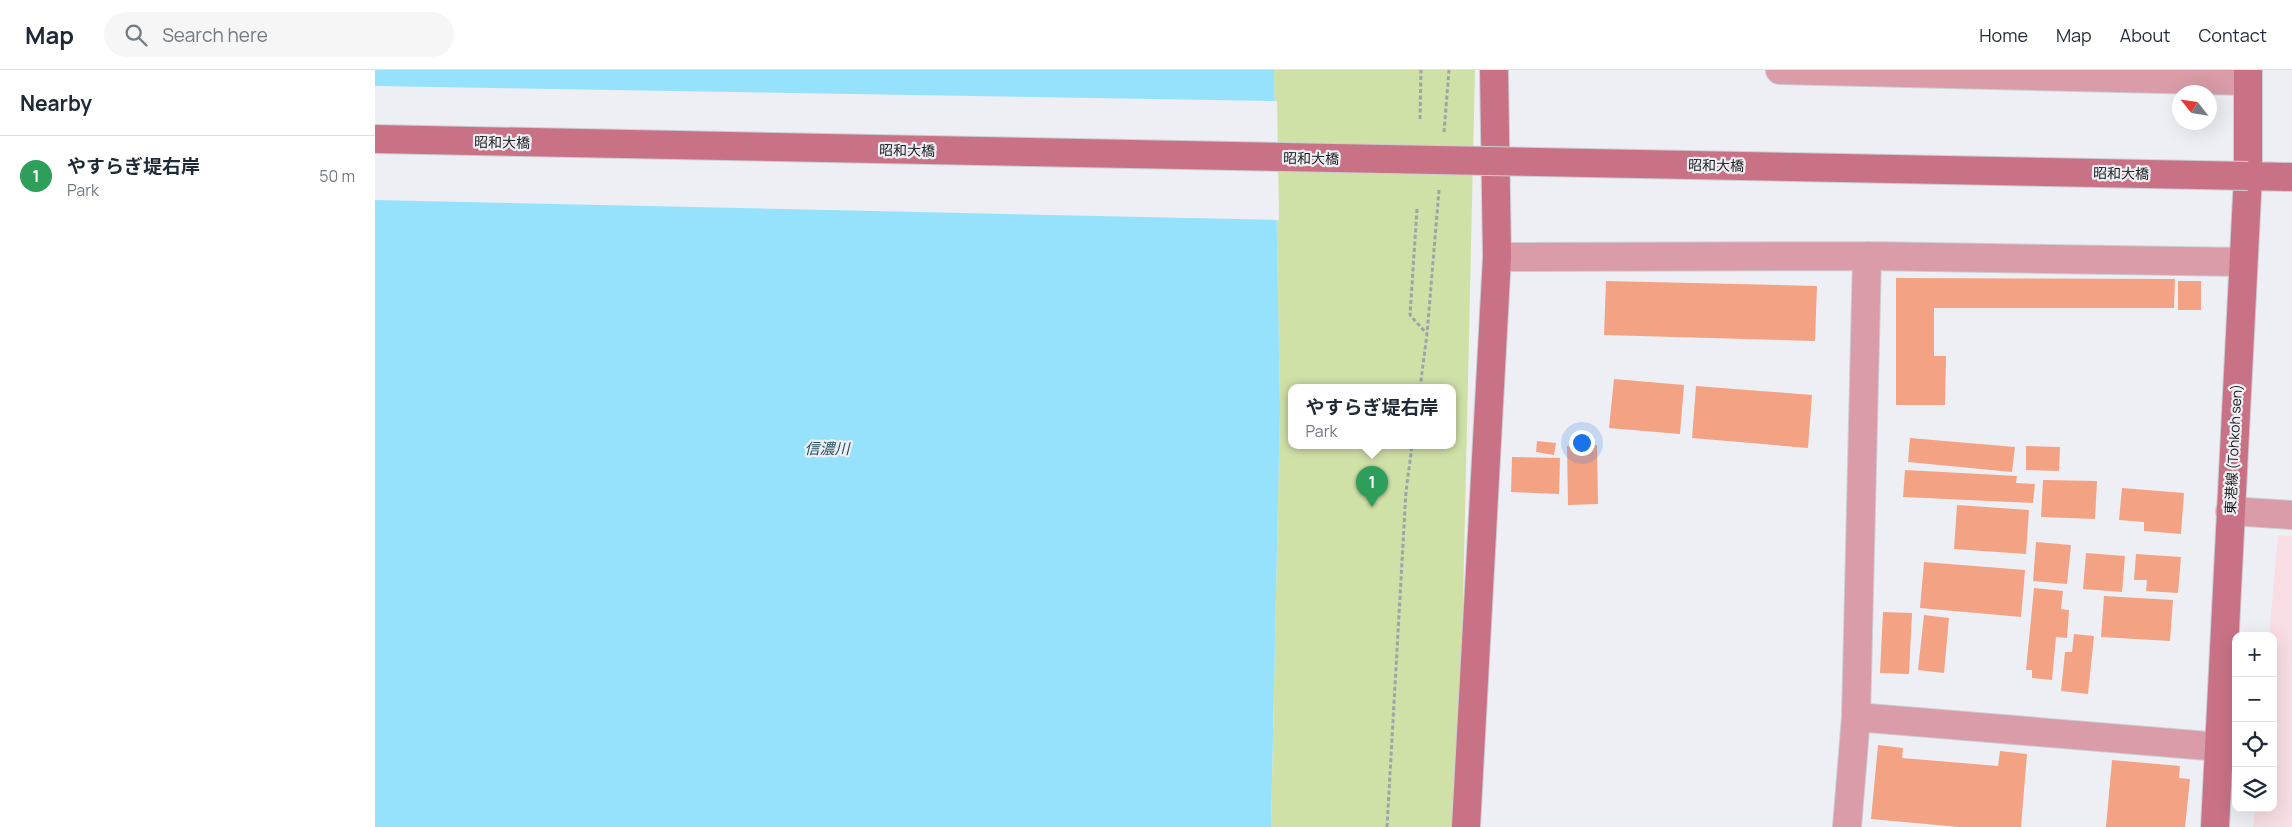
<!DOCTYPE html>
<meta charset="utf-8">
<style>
:root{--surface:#fff;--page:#f6f6f7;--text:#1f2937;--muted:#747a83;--line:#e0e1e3;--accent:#864dc3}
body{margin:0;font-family:Manrope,"Noto Sans JP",sans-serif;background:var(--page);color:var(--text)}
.controls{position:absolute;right:15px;bottom:15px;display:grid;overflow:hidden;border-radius:10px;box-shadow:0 5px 20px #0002}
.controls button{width:45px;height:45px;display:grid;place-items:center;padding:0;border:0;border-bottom:1px solid var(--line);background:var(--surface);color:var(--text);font:25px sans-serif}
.compass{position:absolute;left:1797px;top:15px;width:45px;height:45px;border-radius:50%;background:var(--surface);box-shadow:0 5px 20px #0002;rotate:300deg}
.you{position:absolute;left:1206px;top:372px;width:18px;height:18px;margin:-12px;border:4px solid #fff;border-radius:50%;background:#1a73e8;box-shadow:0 0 0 8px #1a73e833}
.badge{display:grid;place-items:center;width:32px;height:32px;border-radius:50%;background:var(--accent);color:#fff;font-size:16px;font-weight:700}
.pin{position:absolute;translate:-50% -41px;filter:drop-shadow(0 1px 2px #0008)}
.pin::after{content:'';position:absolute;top:26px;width:18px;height:15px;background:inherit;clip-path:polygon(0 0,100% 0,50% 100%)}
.popup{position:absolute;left:913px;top:314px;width:168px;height:65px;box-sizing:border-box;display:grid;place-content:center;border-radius:10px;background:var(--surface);filter:drop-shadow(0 1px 4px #0005);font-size:16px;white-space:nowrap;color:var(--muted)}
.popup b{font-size:19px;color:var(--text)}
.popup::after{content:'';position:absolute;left:50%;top:100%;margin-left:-10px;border:10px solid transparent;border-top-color:var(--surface)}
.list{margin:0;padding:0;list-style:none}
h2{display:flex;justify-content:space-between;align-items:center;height:65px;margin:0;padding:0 20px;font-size:21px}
h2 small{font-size:16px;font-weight:400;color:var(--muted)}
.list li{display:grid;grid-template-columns:32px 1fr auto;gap:15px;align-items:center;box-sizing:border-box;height:80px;padding:0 20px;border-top:1px solid var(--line)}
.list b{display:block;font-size:19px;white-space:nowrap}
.list p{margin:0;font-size:16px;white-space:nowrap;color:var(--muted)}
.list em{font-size:16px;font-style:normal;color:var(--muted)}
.icon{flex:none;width:28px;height:28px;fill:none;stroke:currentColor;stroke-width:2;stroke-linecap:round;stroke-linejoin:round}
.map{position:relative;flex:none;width:1917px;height:757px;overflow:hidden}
header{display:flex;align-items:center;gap:30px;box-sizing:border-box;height:70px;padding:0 25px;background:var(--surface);border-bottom:1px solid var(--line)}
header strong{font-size:24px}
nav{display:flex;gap:28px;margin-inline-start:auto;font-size:18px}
.search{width:350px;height:45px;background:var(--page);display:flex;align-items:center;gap:12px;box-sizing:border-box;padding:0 18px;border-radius:28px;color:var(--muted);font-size:19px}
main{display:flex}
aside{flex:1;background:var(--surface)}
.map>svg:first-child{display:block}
.education{fill:#f8dee2}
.green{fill:#d0e1a8;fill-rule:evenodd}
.water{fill:#96e2fd}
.pier{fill:#eeeff5}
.building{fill:#f3a384}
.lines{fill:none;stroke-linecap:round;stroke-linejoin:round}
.street-casing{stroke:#cccdd2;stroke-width:30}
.secondary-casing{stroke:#cccdd2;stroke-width:30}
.path{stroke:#a2a3a7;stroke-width:3;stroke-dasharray:4 2.5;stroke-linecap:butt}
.street{stroke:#d99ca8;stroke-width:28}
.secondary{stroke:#c97286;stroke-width:28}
.secondary-bridge-casing{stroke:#cccdd2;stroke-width:30;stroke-linecap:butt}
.secondary-bridge{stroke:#c97286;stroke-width:28}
.labels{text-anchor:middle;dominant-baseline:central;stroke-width:4.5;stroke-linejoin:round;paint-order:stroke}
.street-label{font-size:14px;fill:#1a1a1c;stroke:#eeeff5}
.water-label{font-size:15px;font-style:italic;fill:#224e5d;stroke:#eeeff5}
</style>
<header>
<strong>Map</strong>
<div class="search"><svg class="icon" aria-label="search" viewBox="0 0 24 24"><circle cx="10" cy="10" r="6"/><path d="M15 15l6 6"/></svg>Search here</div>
<nav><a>Home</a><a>Map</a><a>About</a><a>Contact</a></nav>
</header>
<main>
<aside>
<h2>Nearby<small></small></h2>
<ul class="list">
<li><span class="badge" style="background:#2e9e5b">1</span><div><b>やすらぎ堤右岸</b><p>Park</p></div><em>50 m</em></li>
</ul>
</aside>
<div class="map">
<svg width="1917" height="757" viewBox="0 0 1917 757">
<rect width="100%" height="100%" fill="#eeeff5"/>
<!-- education -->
<path class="education" d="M1903 465 1917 466V757H1878L1880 738H1898V566H1894Z"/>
<!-- green -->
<path class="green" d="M899 0H1100L1083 757H896L905 338ZM917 318H1077V376H917Z"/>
<!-- water -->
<path class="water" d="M0 0H899L905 338 896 757H0Z"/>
<!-- pier -->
<path class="pier" d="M0 16 902 31 904 150 0 130Z"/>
<!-- building -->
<path class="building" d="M1521 208 1800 209 1799 238H1559V286H1571L1570 335H1521Z
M1231 211 1442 216 1440 271 1229 265Z
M1803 211H1826V240H1803Z
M1239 309 1309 315 1305 364 1234 358Z
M1321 316 1437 325 1433 378 1317 368Z
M1535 368 1640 377 1637 402 1533 392Z
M1162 371 1181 373 1179 385 1161 382Z
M1222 375 1223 434 1193 435 1192 376Z
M1651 376 1685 377 1684 401 1651 400Z
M1137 387 1185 388 1184 424 1136 422Z
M1530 400 1642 406 1641 413 1660 414 1658 433 1528 427Z
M1668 410 1722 411 1720 449 1666 447Z
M1747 418 1809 423 1806 464 1769 461V452L1744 450Z
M1582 435 1654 440 1651 484 1579 479Z
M1661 472 1696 475 1692 514 1658 511Z
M1711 483 1750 486 1747 522 1708 519Z
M1761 484 1806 487 1803 523 1771 521 1772 510H1759Z
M1549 492 1650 500 1646 547 1545 538Z
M1659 518 1688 521 1686 539 1694 540 1692 568 1681 567 1677 610 1657 608V600H1651Z
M1729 526 1798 530 1795 571 1726 567Z
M1508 542 1537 543 1534 604 1505 603Z
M1549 545 1574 548 1569 603 1543 600Z
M1699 564 1719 566 1713 624 1686 621 1690 582H1697Z
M1503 675 1528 678 1527 688 1623 696 1625 681 1652 684 1646 757H1584L1496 749Z
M1737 690 1805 696 1804 708 1815 709 1810 757H1731Z"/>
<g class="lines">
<!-- street casing -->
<g class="street-casing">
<path id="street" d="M1405 0 1873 11
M1122 187 1492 186 1868 192
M1855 441 1917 445
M1481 647 1845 677
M1472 757 1481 647 1492 186"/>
</g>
<!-- secondary casing -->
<g class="secondary-casing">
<path id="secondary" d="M1873 106 1917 107
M1091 757 1122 187 1119 0
M1840 757 1873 106V0"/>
</g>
<!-- path -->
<path class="path" d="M1045 49 1046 0
M1069 62 1074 0
M1042 139 1035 245 1052 264
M1045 318 1052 264 1064 120
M1012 757 1031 421 1037 376"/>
<!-- street -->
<use href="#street" class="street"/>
<!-- secondary -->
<use href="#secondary" class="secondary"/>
<!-- secondary-bridge casing -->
<g class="secondary-bridge-casing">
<path id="secondary-bridge" d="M0 69 1873 106"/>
</g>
<!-- secondary-bridge -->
<use href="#secondary-bridge" class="secondary-bridge"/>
</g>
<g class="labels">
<!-- street labels -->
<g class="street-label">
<text transform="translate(127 72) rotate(1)">昭和大橋</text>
<text transform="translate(532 80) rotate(1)">昭和大橋</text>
<text transform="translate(936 88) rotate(1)">昭和大橋</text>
<text transform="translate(1341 95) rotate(1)">昭和大橋</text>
<text transform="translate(1746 103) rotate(1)">昭和大橋</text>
<text transform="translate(1858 379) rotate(-87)">東港線 (Tohkoh sen)</text>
</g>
<!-- water labels -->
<g class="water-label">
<text x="452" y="378">信濃川</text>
</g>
</g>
</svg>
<div class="controls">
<button>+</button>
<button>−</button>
<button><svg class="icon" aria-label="locate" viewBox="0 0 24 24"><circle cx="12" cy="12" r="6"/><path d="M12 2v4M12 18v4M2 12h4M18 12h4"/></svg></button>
<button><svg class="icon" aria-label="layers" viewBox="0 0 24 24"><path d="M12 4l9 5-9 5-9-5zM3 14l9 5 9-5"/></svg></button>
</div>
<svg class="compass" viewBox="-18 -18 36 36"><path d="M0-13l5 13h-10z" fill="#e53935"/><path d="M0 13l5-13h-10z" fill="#747a83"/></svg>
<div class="you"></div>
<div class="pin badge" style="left:997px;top:437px;background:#2e9e5b">1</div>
<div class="popup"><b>やすらぎ堤右岸</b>Park</div>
</div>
</main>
